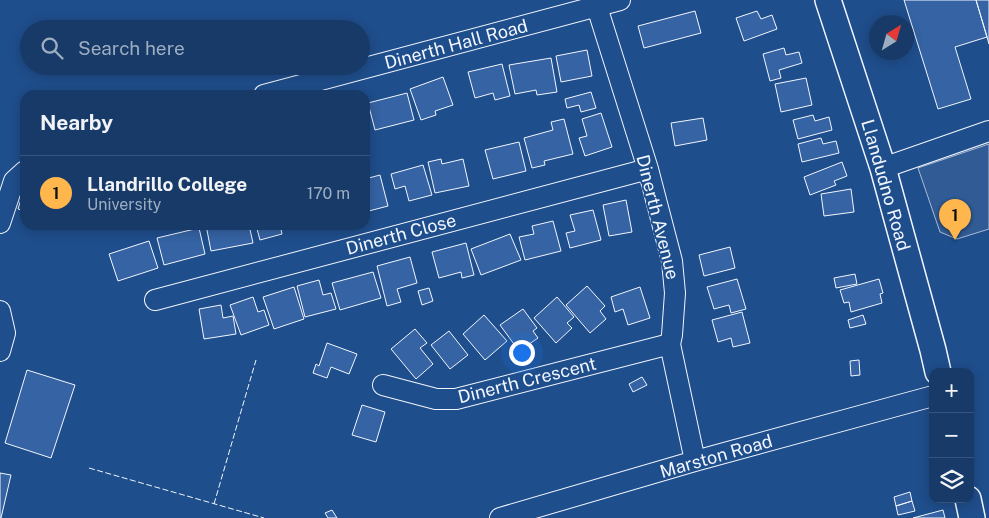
<!DOCTYPE html>
<meta charset="utf-8">
<style>
:root{--surface:#173a69;--page:#20416f;--text:#f1f3f6;--muted:#9eadc0;--line:#36547d;--accent:#ffb74d}
body{margin:0;font-family:"Public Sans",sans-serif;background:var(--page);color:var(--text)}
.controls{position:absolute;right:15px;bottom:15px;display:grid;overflow:hidden;border-radius:10px;box-shadow:0 2px 12px #0003}
.controls button{width:45px;height:45px;display:grid;place-items:center;padding:0;border:0;border-bottom:1px solid var(--line);background:var(--surface);color:var(--text);font:25px sans-serif}
.compass{position:absolute;left:869px;top:15px;width:45px;height:45px;border-radius:50%;background:var(--surface);box-shadow:0 2px 12px #0003;rotate:37deg}
.you{position:absolute;left:521px;top:352px;width:18px;height:18px;margin:-12px;border:4px solid #fff;border-radius:50%;background:#1a73e8;box-shadow:0 0 0 8px #1a73e833}
.badge{display:grid;place-items:center;width:32px;height:32px;border-radius:50%;background:var(--accent);color:#111;font-size:16px;font-weight:700}
.pin{position:absolute;translate:-50% -41px;filter:drop-shadow(0 1px 2px #0008)}
.pin::after{content:'';position:absolute;top:26px;width:18px;height:15px;background:inherit;clip-path:polygon(0 0,100% 0,50% 100%)}
.list{margin:0;padding:0;list-style:none}
h2{display:flex;justify-content:space-between;align-items:center;height:65px;margin:0;padding:0 20px;font-size:21px}
h2 small{font-size:16px;font-weight:400;color:var(--muted)}
.list li{display:grid;grid-template-columns:32px 1fr auto;gap:15px;align-items:center;box-sizing:border-box;height:75px;padding:0 20px;border-top:1px solid var(--line)}
.list b{display:block;font-size:19px;white-space:nowrap}
.list p{margin:0;font-size:16px;white-space:nowrap;color:var(--muted)}
.list em{font-size:16px;font-style:normal;color:var(--muted)}
.icon{flex:none;width:28px;height:28px;fill:none;stroke:currentColor;stroke-width:2;stroke-linecap:round;stroke-linejoin:round}
.map{position:relative;flex:none;width:989px;height:518px;overflow:hidden}
.search{position:absolute;background:var(--surface);box-shadow:0 2px 12px #0003;left:20px;top:20px;width:350px;height:55px;display:flex;align-items:center;gap:12px;box-sizing:border-box;padding:0 18px;border-radius:28px;color:var(--muted);font-size:19px}
.panel{position:absolute;background:var(--surface);box-shadow:0 2px 12px #0003;left:20px;top:90px;width:350px;height:140px;border-radius:15px}
.map>svg:first-child{display:block}
.parking{fill:#305b95;stroke:#a8bbd7}
.building{fill:#3563a3;stroke:#f2f6ff}
.lines{fill:none;stroke-linecap:round;stroke-linejoin:round}
.minor-casing{stroke:#f2f6ff;stroke-width:22}
.major-casing{stroke:#f2f6ff;stroke-width:28}
.minor{stroke:#1f4e8c;stroke-width:20}
.major{stroke:#1f4e8c;stroke-width:25}
.fence{stroke:#f2f6ff;stroke-width:1;stroke-dasharray:6 2.5;stroke-linecap:butt}
.labels{text-anchor:middle;dominant-baseline:central;stroke-width:4;stroke-linejoin:round;paint-order:stroke}
.street-label{font-size:18px;fill:#f2f6ff;stroke:#1f4e8c}
</style>
<div class="map">
<svg width="989" height="518" viewBox="0 0 989 518">
<rect width="100%" height="100%" fill="#1f4e8c"/>
<!-- parking -->
<path class="parking" d="M989 144V229L957 239 940 232 918 168Z"/>
<!-- building -->
<path class="building" d="M904 0H976L987 37 955 47 971 99 938 109Z
M976 0H989V44L987 37Z
M695 11 701 33 644 48 638 26Z
M757 11 761 19 772 15 777 29 744 41 736 18Z
M784 48 786 55 799 52 802 63 779 70 781 78 770 81 763 54Z
M587 50 592 76 561 82 556 56Z
M551 58 557 92 537 95 536 90 515 94 509 65Z
M502 64 510 96 495 100 493 93 475 98 468 72Z
M443 77 453 105 435 111 436 115 421 120 410 89Z
M806 78 812 105 781 112 775 84Z
M591 92 596 108 581 112 579 105 567 108 565 99Z
M407 93 414 120 375 130 368 103Z
M601 113 612 147 585 156 579 138 587 136 582 119Z
M813 115 815 121 829 117 832 130 798 139 793 120Z
M703 118 707 140 675 146 671 123Z
M564 119 573 154 544 161 545 165 532 168 524 138 553 130 551 122Z
M821 138 823 144 836 141 839 153 802 162 798 144Z
M519 142 526 171 493 179 485 150Z
M441 159 442 164 463 159 469 186 435 193 428 162Z
M842 162 847 176 834 181 836 185 810 195 804 177Z
M423 165 432 195 409 201 405 186 395 189 391 174Z
M380 175 388 206 365 212V179Z
M851 189 854 212 824 216 821 194Z
M21 199 25 200V211L18 209Z
M626 200 632 232 609 236 603 205Z
M593 210 601 240 570 248 566 233 575 231 570 215Z
M553 221 561 251 525 260 519 237 534 234 532 226Z
M206 225H249L253 243 211 251Z
M256 225H280L282 234 260 240Z
M303 225H317L305 229Z
M199 228 205 254 164 265 157 238Z
M510 234 521 260 481 275 471 249Z
M149 241 158 268 118 281 109 254Z
M466 243 474 275 462 278 461 272 439 278 432 252Z
M730 247 735 268 704 276 699 255Z
M410 257 417 283 397 289 401 302 387 306 377 266Z
M373 272 381 298 340 310 332 283Z
M855 274 857 284 836 288 834 278Z
M737 279 746 309 731 313 729 305 714 309 707 287Z
M879 279 883 293 880 294 882 303 851 312 849 302 844 303 840 290Z
M319 280 323 295 331 293 336 309 305 317 297 286Z
M587 286 605 306 600 311 606 319 590 333 566 305Z
M294 287 304 319 274 329 263 297Z
M640 287 650 318 628 325 623 309 615 312 611 297Z
M429 288 433 301 422 305 418 291Z
M253 297 258 312 264 310 269 325 241 335 230 305Z
M557 297 574 317 567 323 572 328 556 343 534 318Z
M221 305 223 318 233 316 236 334 204 339 199 309Z
M523 309 537 328 533 331 538 338 519 351 500 325Z
M742 312 750 343 733 347 731 338 718 342 712 320Z
M484 315 507 341 485 360 463 334Z
M863 315 866 324 850 328 848 320Z
M415 329 427 343 420 348 433 364 416 379 391 349Z
M449 331 468 355 450 369 431 345Z
M327 343 357 354 349 374 331 367 327 378 313 373 316 364 319 366Z
M859 360 860 375 851 376 850 361Z
M27 370 75 385 51 458 5 443Z
M642 377 647 385 633 392 629 384Z
M362 405 385 412 376 442 352 435Z
M0 473 11 475 1 518H0Z
M910 492 912 501 896 506 894 497Z
M912 501 915 511 898 515 896 506Z
M332 510 337 518H328L325 513Z
M943 510 945 518H913Z"/>
<g class="lines">
<!-- minor casing -->
<g class="minor-casing">
<path id="minor" d="M597 7 648 169 672 261 675 293 672 335 670 344 695 461
M264 95 620 0
M883 168 989 131
M0 223 14 181 25 171
M155 300 648 169
M0 311 5 333 0 351
M383 385 436 399H456L670 344
M500 518 695 461 933 396"/>
</g>
<!-- major casing -->
<g class="major-casing">
<path id="major" d="M828 0 883 168 933 350 938 372
M968 499 972 518"/>
</g>
<!-- minor -->
<use href="#minor" class="minor"/>
<!-- major -->
<use href="#major" class="major"/>
<!-- fence -->
<path class="fence" d="M89 468 264 518
M214 504 256 360"/>
</g>
<g class="labels">
<!-- street labels -->
<g class="street-label">
<text transform="translate(456 44) rotate(-15)">Dinerth Hall Road</text>
<text transform="translate(886 185) rotate(74)">Llandudno Road</text>
<text transform="translate(658 217) rotate(76)">Dinerth Avenue</text>
<text transform="translate(401 234) rotate(-15)">Dinerth Close</text>
<text transform="translate(527 380) rotate(-14)">Dinerth Crescent</text>
<text transform="translate(716 456) rotate(-16)">Marston Road</text>
</g>
</g>
</svg>
<div class="controls">
<button>+</button>
<button>−</button>
<button><svg class="icon" aria-label="layers" viewBox="0 0 24 24"><path d="M12 4l9 5-9 5-9-5zM3 14l9 5 9-5"/></svg></button>
</div>
<svg class="compass" viewBox="-18 -18 36 36"><path d="M0-13l5 13h-10z" fill="#e53935"/><path d="M0 13l5-13h-10z" fill="#9eadc0"/></svg>
<div class="you"></div>
<div class="pin badge" style="left:955px;top:240px">1</div>
<div class="search"><svg class="icon" aria-label="search" viewBox="0 0 24 24"><circle cx="10" cy="10" r="6"/><path d="M15 15l6 6"/></svg>Search here</div>
<section class="panel">
<h2>Nearby<small></small></h2>
<ul class="list">
<li><span class="badge">1</span><div><b>Llandrillo College</b><p>University</p></div><em>170 m</em></li>
</ul>
</section>
</div>
